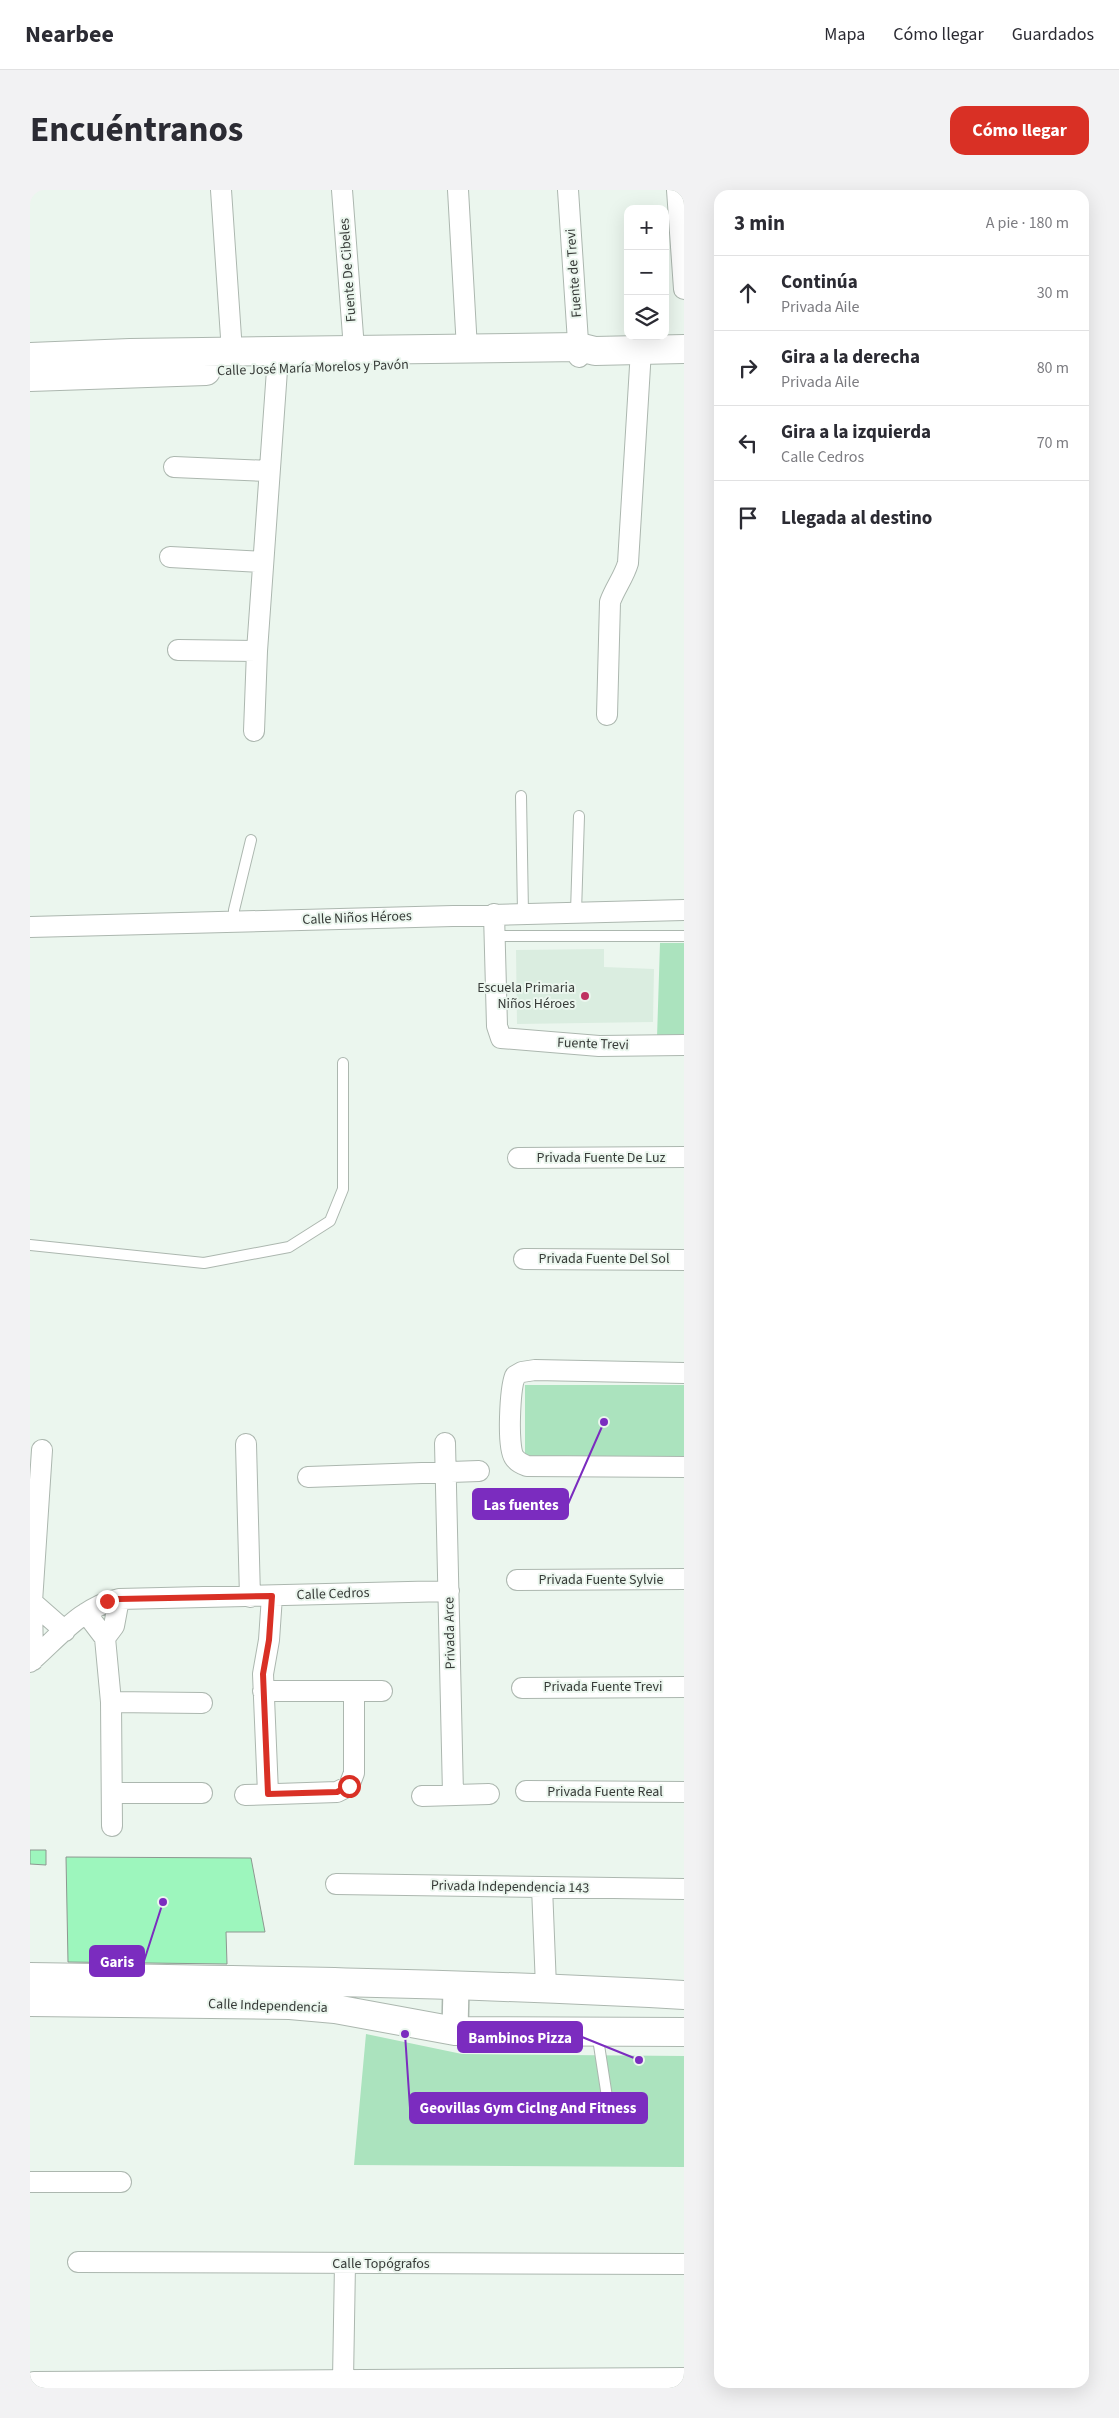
<!DOCTYPE html>
<html lang="es">
<meta charset="utf-8">
<style>
:root{--surface:#fff;--page:#f2f2f3;--text:#2b2b33;--muted:#7c7c81;--line:#e1e1e2;--accent:#d93025}
body{margin:0;font-family:"Source Sans 3",sans-serif;background:var(--page);color:var(--text)}
.controls{position:absolute;right:15px;top:15px;display:grid;overflow:hidden;border-radius:10px;box-shadow:0 5px 20px #0002}
.controls button{width:45px;height:45px;display:grid;place-items:center;padding:0;border:0;border-bottom:1px solid var(--line);background:var(--surface);color:var(--text);font:25px sans-serif}
.stop{position:absolute;width:15px;height:15px;margin:-11px;border:4px solid #d93025;border-radius:50%;background:#fff}
.stop.end{background:#d93025;border-color:#fff;box-shadow:0 1px 5px #0008}
.list{margin:0;padding:0;list-style:none}
h2{display:flex;justify-content:space-between;align-items:center;height:65px;margin:0;padding:0 20px;font-size:21px}
h2 small{font-size:16px;font-weight:400;color:var(--muted)}
.list li{display:grid;grid-template-columns:32px 1fr auto;gap:15px;align-items:center;box-sizing:border-box;height:75px;padding:0 20px;border-top:1px solid var(--line)}
.list b{display:block;font-size:19px;white-space:nowrap}
.list p{margin:0;font-size:16px;white-space:nowrap;color:var(--muted)}
.list em{font-size:16px;font-style:normal;color:var(--muted)}
.icon{flex:none;width:28px;height:28px;fill:none;stroke:currentColor;stroke-width:2;stroke-linecap:round;stroke-linejoin:round}
.map{position:relative;flex:none;width:654px;height:2198px;overflow:hidden;border-radius:15px}
header{display:flex;align-items:center;gap:30px;box-sizing:border-box;height:70px;padding:0 25px;background:var(--surface);border-bottom:1px solid var(--line)}
header strong{font-size:24px}
nav{display:flex;gap:28px;margin-inline-start:auto;font-size:18px}
.intro{display:flex;align-items:center;justify-content:space-between;box-sizing:border-box;height:120px;padding:0 30px}
h1{margin:0;font-size:35px}
.button{padding:12px 22px;border-radius:15px;background:var(--accent);color:#fff;font-size:18px;font-weight:700}
main{display:flex;gap:30px;padding:0 30px}
aside{flex:1;background:var(--surface);border-radius:15px;box-shadow:0 5px 20px #0002}
.map>svg:first-child{display:block}
.built{fill:#daede0}
.green{fill:#abe3be}
.building{fill:#9df6bd;stroke:#8d9790}
.lines{fill:none;stroke-linecap:round;stroke-linejoin:round}
.service-casing{stroke:#acb7af;stroke-width:12}
.minor-casing{stroke:#acb7af;stroke-width:22}
.tertiary-casing{stroke:#acb7af;stroke-width:28}
.secondary-casing{stroke:#acb7af;stroke-width:30}
.service{stroke:#fff;stroke-width:10}
.minor{stroke:#fff;stroke-width:20}
.tertiary{stroke:#fff;stroke-width:25}
.secondary{stroke:#fff;stroke-width:28}
.route{stroke:#d93025;stroke-width:6}
.poi-dot{fill:#bf3261;stroke:#ebf6ee;stroke-width:2}
.labels{text-anchor:middle;dominant-baseline:central;stroke-width:4;stroke-linejoin:round;paint-order:stroke}
.street-label{font-size:14px;fill:#373b38;stroke:#ebf6ee}
.poi-label{font-size:14px;fill:#373b38;stroke:#ebf6ee;text-anchor:end}
.leader{fill:none;stroke:#7b2cbf;stroke-width:2}
.callout-dot{fill:#7b2cbf;stroke:#ebf6ee;stroke-width:2}
.callout{fill:#7b2cbf;stroke:#7b2cbf;stroke-width:2}
.callout-label{font-size:15px;text-anchor:middle;font-weight:bold;fill:#fff}
</style>
<header>
<strong>Nearbee</strong>
<nav><a>Mapa</a><a>Cómo llegar</a><a>Guardados</a></nav>
</header>
<div class="intro"><h1>Encuéntranos</h1><a class="button">Cómo llegar</a></div>
<main>
<div class="map">
<svg width="654" height="2198" viewBox="0 0 654 2198">
<rect width="100%" height="100%" fill="#ebf6ee"/>
<!-- built -->
<path class="built" d="M574 759V777L624 779 623 832 487 834 486 760Z"/>
<!-- green -->
<path class="green" d="M630 753H654V848H627Z
M495 1195H654V1268H495Z
M336 1844 432 1864 654 1866V1977L324 1975Z"/>
<!-- building -->
<path class="building" d="M0 1660H16V1675L0 1674Z
M36 1667 221 1668 235 1742H196L197 1774 38 1772Z"/>
<g class="lines">
<!-- service casing -->
<g class="service-casing">
<path id="service" d="M491 606 493 723
M546 722 549 626
M204 731V720L221 650
M465 746H654
M0 1055 174 1073 259 1057 300 1031 313 999V873
M567 1842 577 1907"/>
</g>
<!-- minor casing -->
<g class="minor-casing">
<path id="minor" d="M191 0 202 162
M312 0 324 159
M428 0 437 159
M538 0 549 167
M647 0 654 99
M144 277 239 281
M140 367 233 372
M148 460 227 461
M577 525 580 412C585 398 594 387 598 373L611 160
M224 541 227 461 247 180
M464 724 467 836 471 848 569 856 654 855
M0 737 654 720
M488 968 654 967
M494 1069 654 1070
M654 1183 505 1180 492 1182 485 1186C480 1199 477 1256 484 1267 487 1272 492 1274 497 1276L654 1277
M415 1253 423 1604
M216 1254 220 1407
M278 1287 449 1281
M487 1390 654 1389
M2 1412 35 1441
M56 1423 75 1448 81 1512 82 1636
M75 1448 84 1436 89 1409
M3 1470 2 1412 12 1260
M0 1472C27 1449 52 1416 89 1409L419 1401
M492 1498 654 1497
M233 1501H352
M81 1512 172 1513
M496 1601 654 1602
M82 1603H172
M238 1603 233 1484 239 1450 242 1406
M215 1605 307 1602 319 1596 324 1583V1501
M392 1606 459 1604
M306 1694 654 1699
M512 1697 516 1797
M0 1992H91
M48 2072 654 2074
M313 2190 315 2074
M4 2192 654 2188"/>
</g>
<!-- tertiary casing -->
<g class="tertiary-casing">
<path id="tertiary" d="M425 1841 426 1796"/>
</g>
<!-- secondary casing -->
<g class="secondary-casing">
<path id="secondary" d="M0 167 100 163 549 157 565 161 654 159
M0 187 176 181
M0 1787C218 1790 436 1793 654 1805
M0 1812 260 1815 305 1819 425 1841 654 1842"/>
</g>
<!-- service -->
<use href="#service" class="service"/>
<!-- minor -->
<use href="#minor" class="minor"/>
<!-- tertiary -->
<use href="#tertiary" class="tertiary"/>
<!-- secondary -->
<use href="#secondary" class="secondary"/>
</g>
<g class="lines">
<!-- route -->
<path class="route" d="M77 1411 89 1409 242 1406 239 1450 233 1484 238 1604 307 1602 319 1596"/>
</g>
<!-- markers -->
<circle class="poi-dot" cx="555" cy="806" r="5"/>
<g class="labels">
<!-- street labels -->
<g class="street-label">
<text transform="translate(318 80) rotate(-94)">Fuente De Cibeles</text>
<text transform="translate(544 83) rotate(-94)">Fuente de Trevi</text>
<text transform="translate(283 178) rotate(-2)">Calle José María Morelos y Pavón</text>
<text transform="translate(327 728) rotate(-2)">Calle Niños Héroes</text>
<text transform="translate(563 854) rotate(2)">Fuente Trevi</text>
<text x="571" y="968">Privada Fuente De Luz</text>
<text x="574" y="1069">Privada Fuente Del Sol</text>
<text x="571" y="1390">Privada Fuente Sylvie</text>
<text transform="translate(303 1404) rotate(-2)">Calle Cedros</text>
<text transform="translate(420 1443) rotate(-91)">Privada Arce</text>
<text x="573" y="1497">Privada Fuente Trevi</text>
<text x="575" y="1602">Privada Fuente Real</text>
<text transform="translate(480 1697) rotate(1)">Privada Independencia 143</text>
<text transform="translate(238 1816) rotate(2)">Calle Independencia</text>
<text x="351" y="2074">Calle Topógrafos</text>
</g>
<!-- poi labels -->
<g class="poi-label">
<text x="545" y="798">Escuela Primaria<tspan x="545" dy="16">Niños Héroes</tspan></text>
</g>
</g>
<!-- callouts -->
<path class="leader" d="M574 1232L538 1314M133 1712L114 1771M609 1870L552 1847M375 1844L380 1918"/>
<g class="callout-dot">
<circle cx="574" cy="1232" r="5"/>
<circle cx="133" cy="1712" r="5"/>
<circle cx="609" cy="1870" r="5"/>
<circle cx="375" cy="1844" r="5"/>
</g>
<g class="callout">
<rect x="443" y="1299" width="95" height="30" rx="5"/>
<rect x="60" y="1756" width="54" height="30" rx="5"/>
<rect x="428" y="1832" width="124" height="30" rx="5"/>
<rect x="380" y="1903" width="237" height="30" rx="5"/>
</g>
<g class="callout-label">
<text x="491" y="1320">Las fuentes</text>
<text x="87" y="1777">Garis</text>
<text x="490" y="1853">Bambinos Pizza</text>
<text x="498" y="1923">Geovillas Gym Ciclng And Fitness</text>
</g>
</svg>
<div class="controls">
<button>+</button>
<button>−</button>
<button><svg class="icon" aria-label="layers" viewBox="0 0 24 24"><path d="M12 4l9 5-9 5-9-5zM3 14l9 5 9-5"/></svg></button>
</div>
<div class="stop" style="left:319px;top:1596px"></div>
<div class="stop end" style="left:77px;top:1411px"></div>
</div>
<aside>
<h2>3 min<small>A pie · 180 m</small></h2>
<ul class="list">
<li><svg class="icon" aria-label="ahead" viewBox="0 0 24 24"><path d="M12 20V5M6 11l6-6 6 6"/></svg><div><b>Continúa</b><p>Privada Aile</p></div><em>30 m</em></li>
<li><svg class="icon" aria-label="right" viewBox="0 0 24 24"><path d="M7 20v-9h11M14 6l5 5-5 5"/></svg><div><b>Gira a la derecha</b><p>Privada Aile</p></div><em>80 m</em></li>
<li><svg class="icon" aria-label="left" viewBox="0 0 24 24"><path d="M17 20v-9H6M10 6l-5 5 5 5"/></svg><div><b>Gira a la izquierda</b><p>Calle Cedros</p></div><em>70 m</em></li>
<li><svg class="icon" aria-label="arrive" viewBox="0 0 24 24"><path d="M6 21V4h12l-3 4 3 4H6"/></svg><div><b>Llegada al destino</b></div></li>
</ul>
</aside>
</main>
